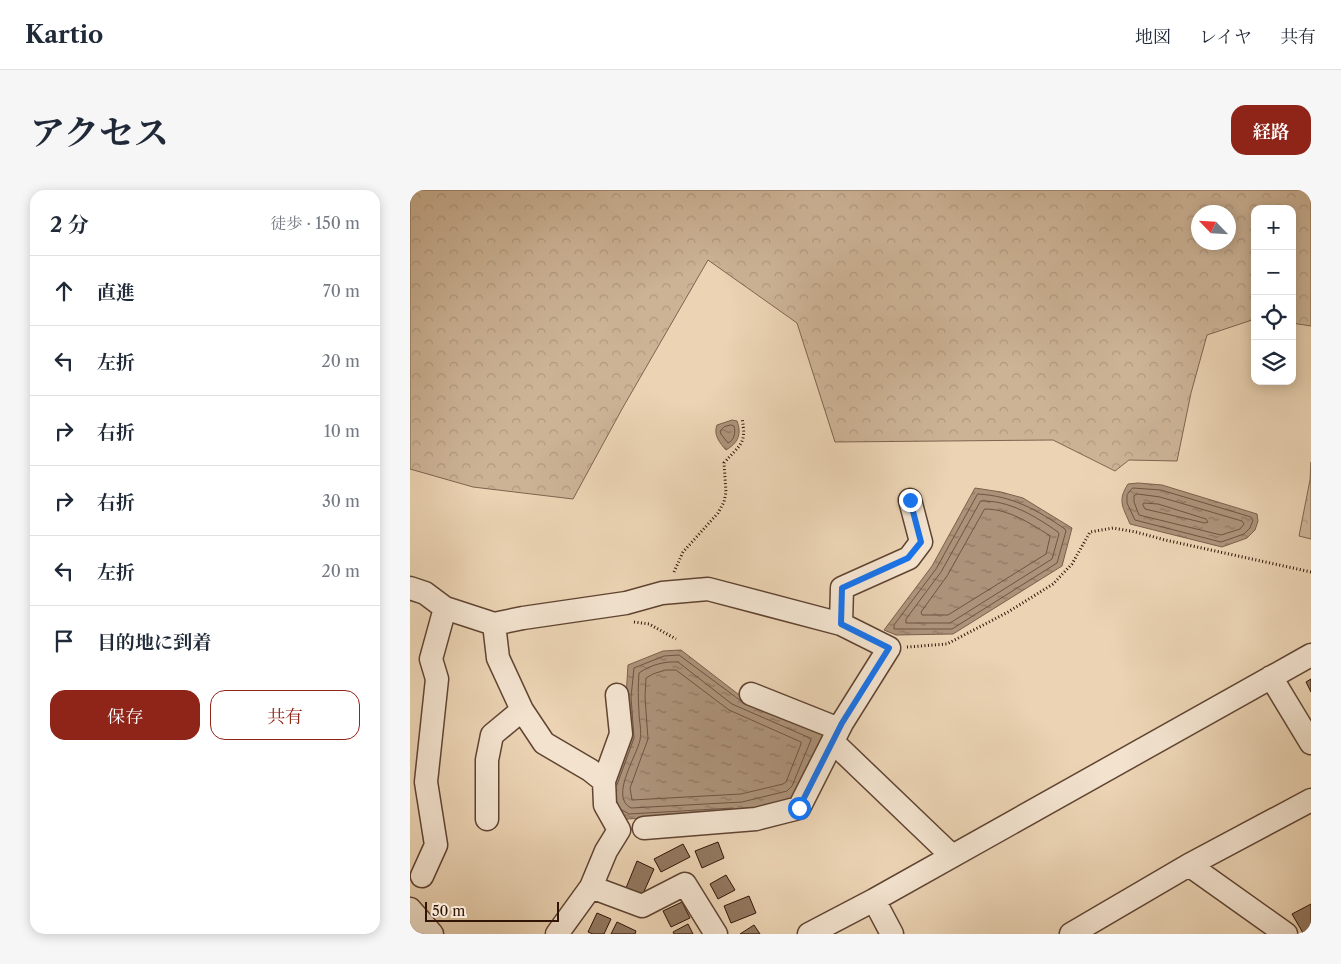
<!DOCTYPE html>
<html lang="ja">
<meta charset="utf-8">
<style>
:root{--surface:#fff;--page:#f6f6f7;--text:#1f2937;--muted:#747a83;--line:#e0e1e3;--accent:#8f2418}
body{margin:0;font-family:"Libre Caslon Text","Noto Serif JP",serif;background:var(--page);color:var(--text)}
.controls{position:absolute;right:15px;top:15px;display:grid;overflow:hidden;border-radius:10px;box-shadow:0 2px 12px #0003}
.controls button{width:45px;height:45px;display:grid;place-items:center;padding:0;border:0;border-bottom:1px solid var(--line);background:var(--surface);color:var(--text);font:25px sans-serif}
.compass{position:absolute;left:781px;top:15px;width:45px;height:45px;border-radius:50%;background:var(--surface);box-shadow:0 2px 12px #0003;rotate:295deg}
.scale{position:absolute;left:15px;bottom:12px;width:134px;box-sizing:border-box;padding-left:5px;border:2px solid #321507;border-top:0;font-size:14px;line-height:18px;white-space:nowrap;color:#321507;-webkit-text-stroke:4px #f2e2ce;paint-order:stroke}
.stop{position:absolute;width:15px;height:15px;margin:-11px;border:4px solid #1a73e8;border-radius:50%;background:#fff}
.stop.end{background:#1a73e8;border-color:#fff;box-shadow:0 1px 5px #0008}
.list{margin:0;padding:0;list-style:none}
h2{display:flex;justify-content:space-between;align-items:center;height:65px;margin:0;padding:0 20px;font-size:21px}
h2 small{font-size:16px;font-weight:400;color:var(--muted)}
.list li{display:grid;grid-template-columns:32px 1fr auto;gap:15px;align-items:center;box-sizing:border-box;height:70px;padding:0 20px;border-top:1px solid var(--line)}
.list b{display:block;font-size:19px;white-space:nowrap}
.list em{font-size:16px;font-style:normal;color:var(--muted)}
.actions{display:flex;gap:10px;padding:15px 20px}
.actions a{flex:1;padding:11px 0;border:1px solid var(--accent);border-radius:15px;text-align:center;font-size:18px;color:var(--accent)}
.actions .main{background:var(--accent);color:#fff}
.icon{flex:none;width:28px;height:28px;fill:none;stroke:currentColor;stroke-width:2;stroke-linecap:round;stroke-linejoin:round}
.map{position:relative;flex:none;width:901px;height:744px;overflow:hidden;border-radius:15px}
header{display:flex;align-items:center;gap:30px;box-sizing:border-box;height:70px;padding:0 25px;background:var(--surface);border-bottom:1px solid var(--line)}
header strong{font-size:24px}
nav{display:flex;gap:28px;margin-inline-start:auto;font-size:18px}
.intro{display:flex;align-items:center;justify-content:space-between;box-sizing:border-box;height:120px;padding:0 30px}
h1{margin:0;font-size:35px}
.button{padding:12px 22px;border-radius:15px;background:var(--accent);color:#fff;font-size:18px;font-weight:700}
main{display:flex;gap:30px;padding:0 30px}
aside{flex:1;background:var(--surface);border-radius:15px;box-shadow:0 2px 12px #0003}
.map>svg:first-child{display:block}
.forest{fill:url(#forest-crowns);stroke:#7f644e;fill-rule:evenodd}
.water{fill:url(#water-ripples);stroke:#7b604b}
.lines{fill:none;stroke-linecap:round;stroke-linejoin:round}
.shore{stroke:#6f5440;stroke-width:1}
.building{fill:#927860;stroke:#321507}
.minor-casing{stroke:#604432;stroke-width:25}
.path{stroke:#321507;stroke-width:3;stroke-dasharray:1 2.5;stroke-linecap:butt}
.minor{stroke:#f2e2ce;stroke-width:22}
.route{stroke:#1a73e8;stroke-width:6}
</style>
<header>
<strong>Kartio</strong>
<nav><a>地図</a><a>レイヤ</a><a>共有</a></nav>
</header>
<div class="intro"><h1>アクセス</h1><a class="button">経路</a></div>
<main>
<aside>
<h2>2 分<small>徒歩 · 150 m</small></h2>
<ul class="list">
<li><svg class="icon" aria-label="ahead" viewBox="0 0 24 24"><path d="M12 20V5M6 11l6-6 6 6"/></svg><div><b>直進</b></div><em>70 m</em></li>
<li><svg class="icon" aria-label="left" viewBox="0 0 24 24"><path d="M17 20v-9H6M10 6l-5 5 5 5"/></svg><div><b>左折</b></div><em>20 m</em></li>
<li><svg class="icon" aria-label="right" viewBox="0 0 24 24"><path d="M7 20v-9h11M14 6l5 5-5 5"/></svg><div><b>右折</b></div><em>10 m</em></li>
<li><svg class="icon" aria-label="right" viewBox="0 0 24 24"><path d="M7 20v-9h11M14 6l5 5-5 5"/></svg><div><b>右折</b></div><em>30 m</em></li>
<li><svg class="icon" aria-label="left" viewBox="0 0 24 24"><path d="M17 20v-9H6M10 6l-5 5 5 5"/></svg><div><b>左折</b></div><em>20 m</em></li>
<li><svg class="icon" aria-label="arrive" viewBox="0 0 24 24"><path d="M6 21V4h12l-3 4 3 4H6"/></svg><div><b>目的地に到着</b></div></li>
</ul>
<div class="actions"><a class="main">保存</a><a>共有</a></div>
</aside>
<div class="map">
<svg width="901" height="744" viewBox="0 0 901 744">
<defs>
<pattern id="forest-crowns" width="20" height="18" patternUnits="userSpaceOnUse" patternTransform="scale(1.25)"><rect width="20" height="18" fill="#ccb396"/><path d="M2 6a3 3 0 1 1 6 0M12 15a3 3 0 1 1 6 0" fill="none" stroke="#b09980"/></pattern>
<pattern id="water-ripples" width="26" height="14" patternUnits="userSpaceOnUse" patternTransform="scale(1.25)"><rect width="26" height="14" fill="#ac9279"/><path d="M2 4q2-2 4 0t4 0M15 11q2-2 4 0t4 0" fill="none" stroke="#8d7661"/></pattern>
</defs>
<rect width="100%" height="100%" fill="#ebd3b3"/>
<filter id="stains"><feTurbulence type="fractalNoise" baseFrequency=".004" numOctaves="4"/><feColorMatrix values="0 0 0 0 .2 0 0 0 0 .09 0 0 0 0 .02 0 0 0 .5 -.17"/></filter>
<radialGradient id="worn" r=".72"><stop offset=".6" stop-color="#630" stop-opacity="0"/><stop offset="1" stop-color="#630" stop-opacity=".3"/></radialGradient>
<!-- forest -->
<path class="forest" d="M0 0H901V136L882 133V19H845V129L797 145 781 203 767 271 719 270 705 281 643 250 425 252 387 133 298 70 212 219 163 309 63 297 0 279ZM788 22H818V52H788Z
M901 272V349L889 346 900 290Z"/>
<!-- water -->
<path class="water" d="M322 230 327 231C332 244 328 253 316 260 310 253 303 245 307 235Z
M728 293 752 295 847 324 848 331 845 340 837 348 812 357 720 334C713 317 707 311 718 294Z
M565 298 591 302 613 308 662 338 652 376 543 444 486 445 474 440 522 376Z
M271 460 328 504 413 541 415 546 382 611 334 623 217 629 208 623 201 595 216 507 218 475 253 461Z"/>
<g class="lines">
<!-- shore -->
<path class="shore" d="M321 235 324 236C326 242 324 251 318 253L311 244 310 241 314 237Z
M723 298 751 300 841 327 843 330 840 338 834 344 811 352 725 330 717 313V305Z
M568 304C603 306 627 320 655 339L656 341 647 373 542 439H484V435L526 379Z
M728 304 750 307 832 331 834 334 830 339 811 345 729 325 724 312V306Z
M571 311C599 310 625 326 648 342L649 344 642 369 540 433H496V429L531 382Z
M734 313 748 314 796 329 798 332 795 333 735 319 733 315Z
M575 319C599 319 619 333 639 345L640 347 636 364 538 425H512L511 422 537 386Z
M268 472 322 514 400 548 401 550 382 596 377 601 332 612 221 618C199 607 227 566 230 550 232 541 229 531 229 522 228 509 228 496 229 483 240 475 255 471 268 472Z
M256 480H266L319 520 391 552V554L376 592 373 594 331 604 222 610 220 598 238 549 235 507 236 488 243 484Z
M207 595 224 548 221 507 224 478 254 466 269 465 331 511
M212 620 219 624 323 618"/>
</g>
<!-- building -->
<path class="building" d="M901 489V502L896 492Z
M308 652 314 668 292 678 285 661Z
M273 654 280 667 251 682 244 669Z
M227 671 244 679 232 706 216 698Z
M316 685 325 700 308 709 300 694Z
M339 706 346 723 321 733 314 716Z
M272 712 280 728 261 737 253 721Z
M901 714V738L893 743 882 724Z
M187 723 201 729 194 744H183L178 742Z
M207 732 226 741 225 744H201Z
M278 734 283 744H264L263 742Z
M344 735 350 744H330Z"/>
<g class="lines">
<!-- minor casing -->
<g class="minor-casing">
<path id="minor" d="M0 398 15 403 35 418 84 434 113 428 216 413 252 403 298 399 431 434 479 458 432 533 389 618 346 629 234 638
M84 434 88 468 112 520
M431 434 432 398 499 368 511 352 500 310
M861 487 901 553
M341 504 429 539
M423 552 542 666
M77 629V570L82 545 112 520 134 553 180 580 194 591
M779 675 876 744
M12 686 26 655 16 592 27 489 21 469 35 418
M181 697 232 716 275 694 306 744
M464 710 482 744
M0 719 22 744
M147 744 181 697 196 661 209 640 195 615 194 591 211 544 207 505
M399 744 464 710 901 465
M661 744 779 675 901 610"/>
</g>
<!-- path -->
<path class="path" d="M264 382 273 362 308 323 314 312 316 302 314 273C330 254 337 255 332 228
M224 432 239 434 266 449
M497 457 537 454 598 422 643 394 662 374 680 342 703 338 726 342 755 350 901 382"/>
<!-- minor -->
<use href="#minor" class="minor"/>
</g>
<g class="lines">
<!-- route -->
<path class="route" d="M389 618 432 533 479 458 431 434 432 398 498 368 511 352 500 310"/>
</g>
<rect width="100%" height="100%" filter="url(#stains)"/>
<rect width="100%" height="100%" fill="url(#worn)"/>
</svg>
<div class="controls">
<button>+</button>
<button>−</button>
<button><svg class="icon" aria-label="locate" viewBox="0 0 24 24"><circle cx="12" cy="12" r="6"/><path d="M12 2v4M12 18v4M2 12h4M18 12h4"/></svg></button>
<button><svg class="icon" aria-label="layers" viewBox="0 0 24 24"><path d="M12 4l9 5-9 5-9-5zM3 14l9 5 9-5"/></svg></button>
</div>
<svg class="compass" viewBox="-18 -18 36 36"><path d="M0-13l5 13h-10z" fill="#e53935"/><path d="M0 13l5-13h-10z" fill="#747a83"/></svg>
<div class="scale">50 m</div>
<div class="stop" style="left:389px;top:618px"></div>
<div class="stop end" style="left:500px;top:310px"></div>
</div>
</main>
